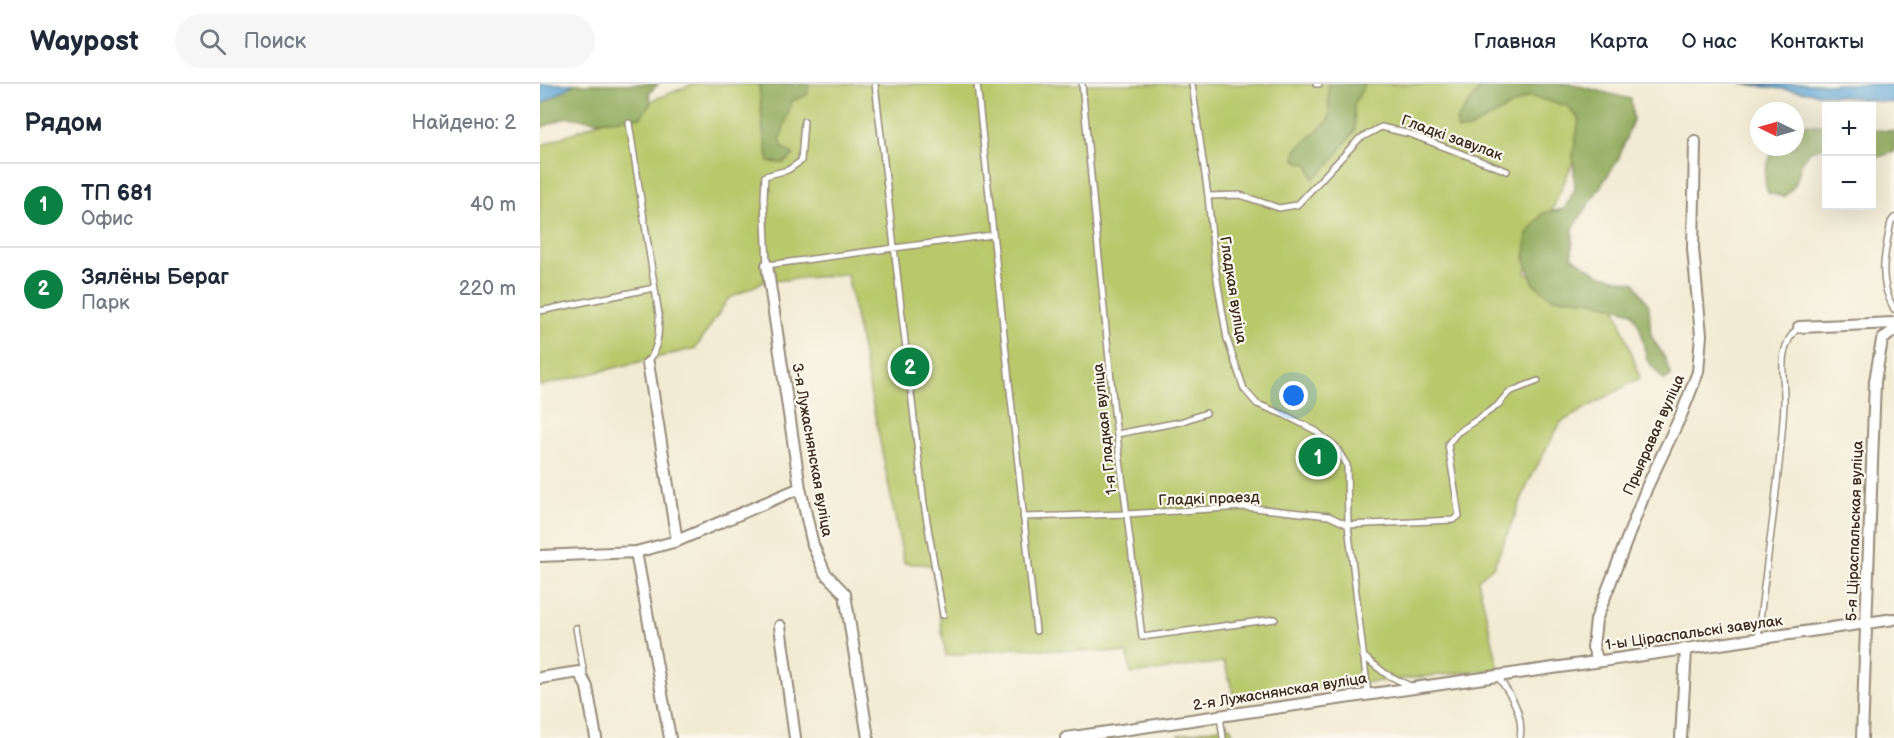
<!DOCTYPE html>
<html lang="ru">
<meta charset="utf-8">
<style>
:root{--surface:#fff;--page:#f6f6f7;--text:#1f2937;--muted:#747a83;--line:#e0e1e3;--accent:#0b8043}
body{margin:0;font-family:"Balsamiq Sans",sans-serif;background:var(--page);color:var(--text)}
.controls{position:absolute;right:18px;top:18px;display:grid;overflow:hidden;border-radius:0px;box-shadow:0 6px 24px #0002}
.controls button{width:54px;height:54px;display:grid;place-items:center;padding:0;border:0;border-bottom:2px solid var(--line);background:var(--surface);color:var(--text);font:30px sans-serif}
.compass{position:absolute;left:1210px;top:18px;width:54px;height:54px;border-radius:50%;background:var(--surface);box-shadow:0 6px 24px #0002;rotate:275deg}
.you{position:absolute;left:754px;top:312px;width:21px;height:21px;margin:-15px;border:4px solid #fff;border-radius:50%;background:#1a73e8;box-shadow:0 0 0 9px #1a73e833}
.badge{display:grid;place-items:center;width:39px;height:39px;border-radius:50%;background:var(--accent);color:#fff;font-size:20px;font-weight:700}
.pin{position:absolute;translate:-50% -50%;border:3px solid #fff;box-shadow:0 2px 6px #0006}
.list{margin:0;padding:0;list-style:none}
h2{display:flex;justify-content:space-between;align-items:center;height:78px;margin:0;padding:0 24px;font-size:26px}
h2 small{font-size:20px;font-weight:400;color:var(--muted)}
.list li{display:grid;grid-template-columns:39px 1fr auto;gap:18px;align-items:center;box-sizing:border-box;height:84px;padding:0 24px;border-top:2px solid var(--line)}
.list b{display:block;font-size:22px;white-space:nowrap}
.list p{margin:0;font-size:20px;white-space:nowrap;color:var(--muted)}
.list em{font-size:20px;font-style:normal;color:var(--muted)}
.icon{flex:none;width:33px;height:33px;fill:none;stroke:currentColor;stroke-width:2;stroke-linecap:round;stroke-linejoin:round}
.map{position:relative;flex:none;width:1354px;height:654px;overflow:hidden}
header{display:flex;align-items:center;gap:36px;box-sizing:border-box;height:84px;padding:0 30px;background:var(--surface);border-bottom:2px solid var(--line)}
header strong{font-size:28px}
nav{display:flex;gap:33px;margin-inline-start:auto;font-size:21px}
.search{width:420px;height:54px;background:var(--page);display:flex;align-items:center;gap:15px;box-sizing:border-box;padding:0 21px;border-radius:33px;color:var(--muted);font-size:22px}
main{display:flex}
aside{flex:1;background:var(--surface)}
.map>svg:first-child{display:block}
.green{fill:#b8c86a;stroke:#7a7944;stroke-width:1.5}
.forest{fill:#92ac5e;stroke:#666b3e;stroke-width:1.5}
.water{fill:#62a9d9;stroke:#4e6a7c;stroke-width:1.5}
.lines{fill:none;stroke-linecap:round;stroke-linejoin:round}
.service-casing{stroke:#968a79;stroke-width:8}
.minor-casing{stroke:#968a79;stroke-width:14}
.service{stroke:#fff;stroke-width:5}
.minor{stroke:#fff;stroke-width:10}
.labels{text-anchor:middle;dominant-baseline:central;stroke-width:4.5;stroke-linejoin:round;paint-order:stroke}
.street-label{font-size:15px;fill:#3b2a1e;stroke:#fbf7ec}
</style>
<header>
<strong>Waypost</strong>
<div class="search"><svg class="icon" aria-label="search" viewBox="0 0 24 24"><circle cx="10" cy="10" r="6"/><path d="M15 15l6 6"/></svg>Поиск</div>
<nav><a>Главная</a><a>Карта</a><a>О нас</a><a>Контакты</a></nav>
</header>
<main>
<aside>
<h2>Рядом<small>Найдено: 2</small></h2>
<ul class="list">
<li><span class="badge">1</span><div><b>ТП 681</b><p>Офис</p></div><em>40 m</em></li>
<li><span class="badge">2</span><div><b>Зялёны Бераг</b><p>Парк</p></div><em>220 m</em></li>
</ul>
</aside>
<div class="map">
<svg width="1354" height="654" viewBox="0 0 1354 654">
<rect width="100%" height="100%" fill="#fbf7ec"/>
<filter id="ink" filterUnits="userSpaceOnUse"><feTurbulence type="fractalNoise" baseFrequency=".0167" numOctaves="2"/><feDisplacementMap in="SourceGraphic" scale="12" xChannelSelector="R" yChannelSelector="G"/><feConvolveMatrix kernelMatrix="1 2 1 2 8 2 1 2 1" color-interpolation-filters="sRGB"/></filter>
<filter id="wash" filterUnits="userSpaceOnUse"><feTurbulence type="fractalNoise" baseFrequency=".008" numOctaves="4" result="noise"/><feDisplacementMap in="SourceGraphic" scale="24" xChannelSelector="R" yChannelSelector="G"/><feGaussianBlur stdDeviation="1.35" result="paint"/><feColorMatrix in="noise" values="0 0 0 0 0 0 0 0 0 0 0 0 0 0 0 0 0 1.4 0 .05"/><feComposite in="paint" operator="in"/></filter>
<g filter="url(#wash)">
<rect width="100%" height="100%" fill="#f2ebd4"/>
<!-- green -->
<path class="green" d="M153 0H993L1053 31 985 189 1073 216 1100 294 1021 338 989 397 954 482 938 496 959 585 694 612 684 578 591 590 587 569 474 564 406 572 392 481 364 479 307 190 223 198 188 215 156 264 0 302V62Z
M690 642 694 654H640L639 651Z"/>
<!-- forest -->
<path class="forest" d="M34 0H118L109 9 111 19 101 33 57 37 27 33 0 44V21Z
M219 0H269L267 11 252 17 240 55 243 64 254 71 243 79 229 78 223 48Z
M788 0H825L814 20 815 46 789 81 773 95 769 81 755 76 756 66 789 36Z
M943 0H1031L1091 15 1093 36 1078 76 1033 144 1032 173 1058 190 1095 199 1109 222 1111 252 1125 274 1131 293 1124 296 1107 276 1100 244 1092 228 1049 216 1013 214 994 200 985 176 987 150 1003 129 1024 125 1035 105 1033 71 1039 35 1027 22 989 12 929 45 918 46 916 37Z
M1255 39 1286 42V62L1270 67 1262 78 1255 101 1244 113 1228 109C1221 92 1227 79 1235 63H1255Z
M1332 46 1354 47V68L1332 75Z"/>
<!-- water -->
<path class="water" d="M0 0H34L0 21Z
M1202 0H1354V19Z"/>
</g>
<g filter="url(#ink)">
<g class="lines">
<!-- service casing -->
<g class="service-casing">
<path id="service" d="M335 0 384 420 403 531
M437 0 496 547
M542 0 574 327 602 553 735 535
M652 0 668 112 675 183 687 255 704 305 717 320 745 331 776 347 796 363 807 381 808 441 828 610
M776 0H779
M264 37 261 77 248 86 225 92 224 114 227 181 452 151
M89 39 119 231C119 250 118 263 108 279
M668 112 700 111 739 124 757 121 819 55 841 43 870 50 967 87
M1354 134 1351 138C1345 169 1337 195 1354 225
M0 227 114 204
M577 350 640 338 666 329
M483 433 586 430 705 423 789 432 808 441 913 436 919 432 908 360 917 349 957 322 969 308 998 297
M36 544 44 590
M1218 554C1226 476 1240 399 1244 320 1245 293 1235 264 1259 243
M823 572 846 590 872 603
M958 593C971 611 984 630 980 654
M680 632 683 654"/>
</g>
<!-- minor casing -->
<g class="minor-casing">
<path id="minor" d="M227 181 260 404 273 461 285 489 305 510 328 654
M1259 243 1354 239
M108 279 137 457
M96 468 130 654
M0 472 96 468 137 457 260 404
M240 542 255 654
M1058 577 1053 563 1056 536 1107 403 1142 329 1158 288 1161 251 1153 165 1155 57
M0 594 39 588 47 603 56 654
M526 654 1354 535
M1141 654 1146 566
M1322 654 1335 297 1342 256 1354 246"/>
</g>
<!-- service -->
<use href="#service" class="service"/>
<!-- minor -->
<use href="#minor" class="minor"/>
</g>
</g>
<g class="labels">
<!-- street labels -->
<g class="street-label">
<text transform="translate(912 54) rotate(20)">Гладкі завулак</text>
<text transform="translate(693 206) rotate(81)">Гладкая вуліца</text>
<text transform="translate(565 345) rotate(-96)">1-я Гладкая вуліца</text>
<text transform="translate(1114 351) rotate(-66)">Прыяравая вуліца</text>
<text transform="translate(272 366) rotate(80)">3-я Лужаснянская вуліца</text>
<text transform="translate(669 415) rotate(-2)">Гладкі праезд</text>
<text transform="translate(1315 447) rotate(-88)">5-я Ціраспальская вуліца</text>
<text transform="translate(1154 549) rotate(-8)">1-ы Ціраспальскі завулак</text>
<text transform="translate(740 608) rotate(-9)">2-я Лужаснянская вуліца</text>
</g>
</g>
</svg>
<div class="controls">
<button>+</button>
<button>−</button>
</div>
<svg class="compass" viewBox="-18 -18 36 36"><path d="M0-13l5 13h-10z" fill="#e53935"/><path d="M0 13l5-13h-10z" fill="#747a83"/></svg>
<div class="you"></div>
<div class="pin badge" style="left:778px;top:373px">1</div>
<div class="pin badge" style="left:370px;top:283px">2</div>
</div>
</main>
